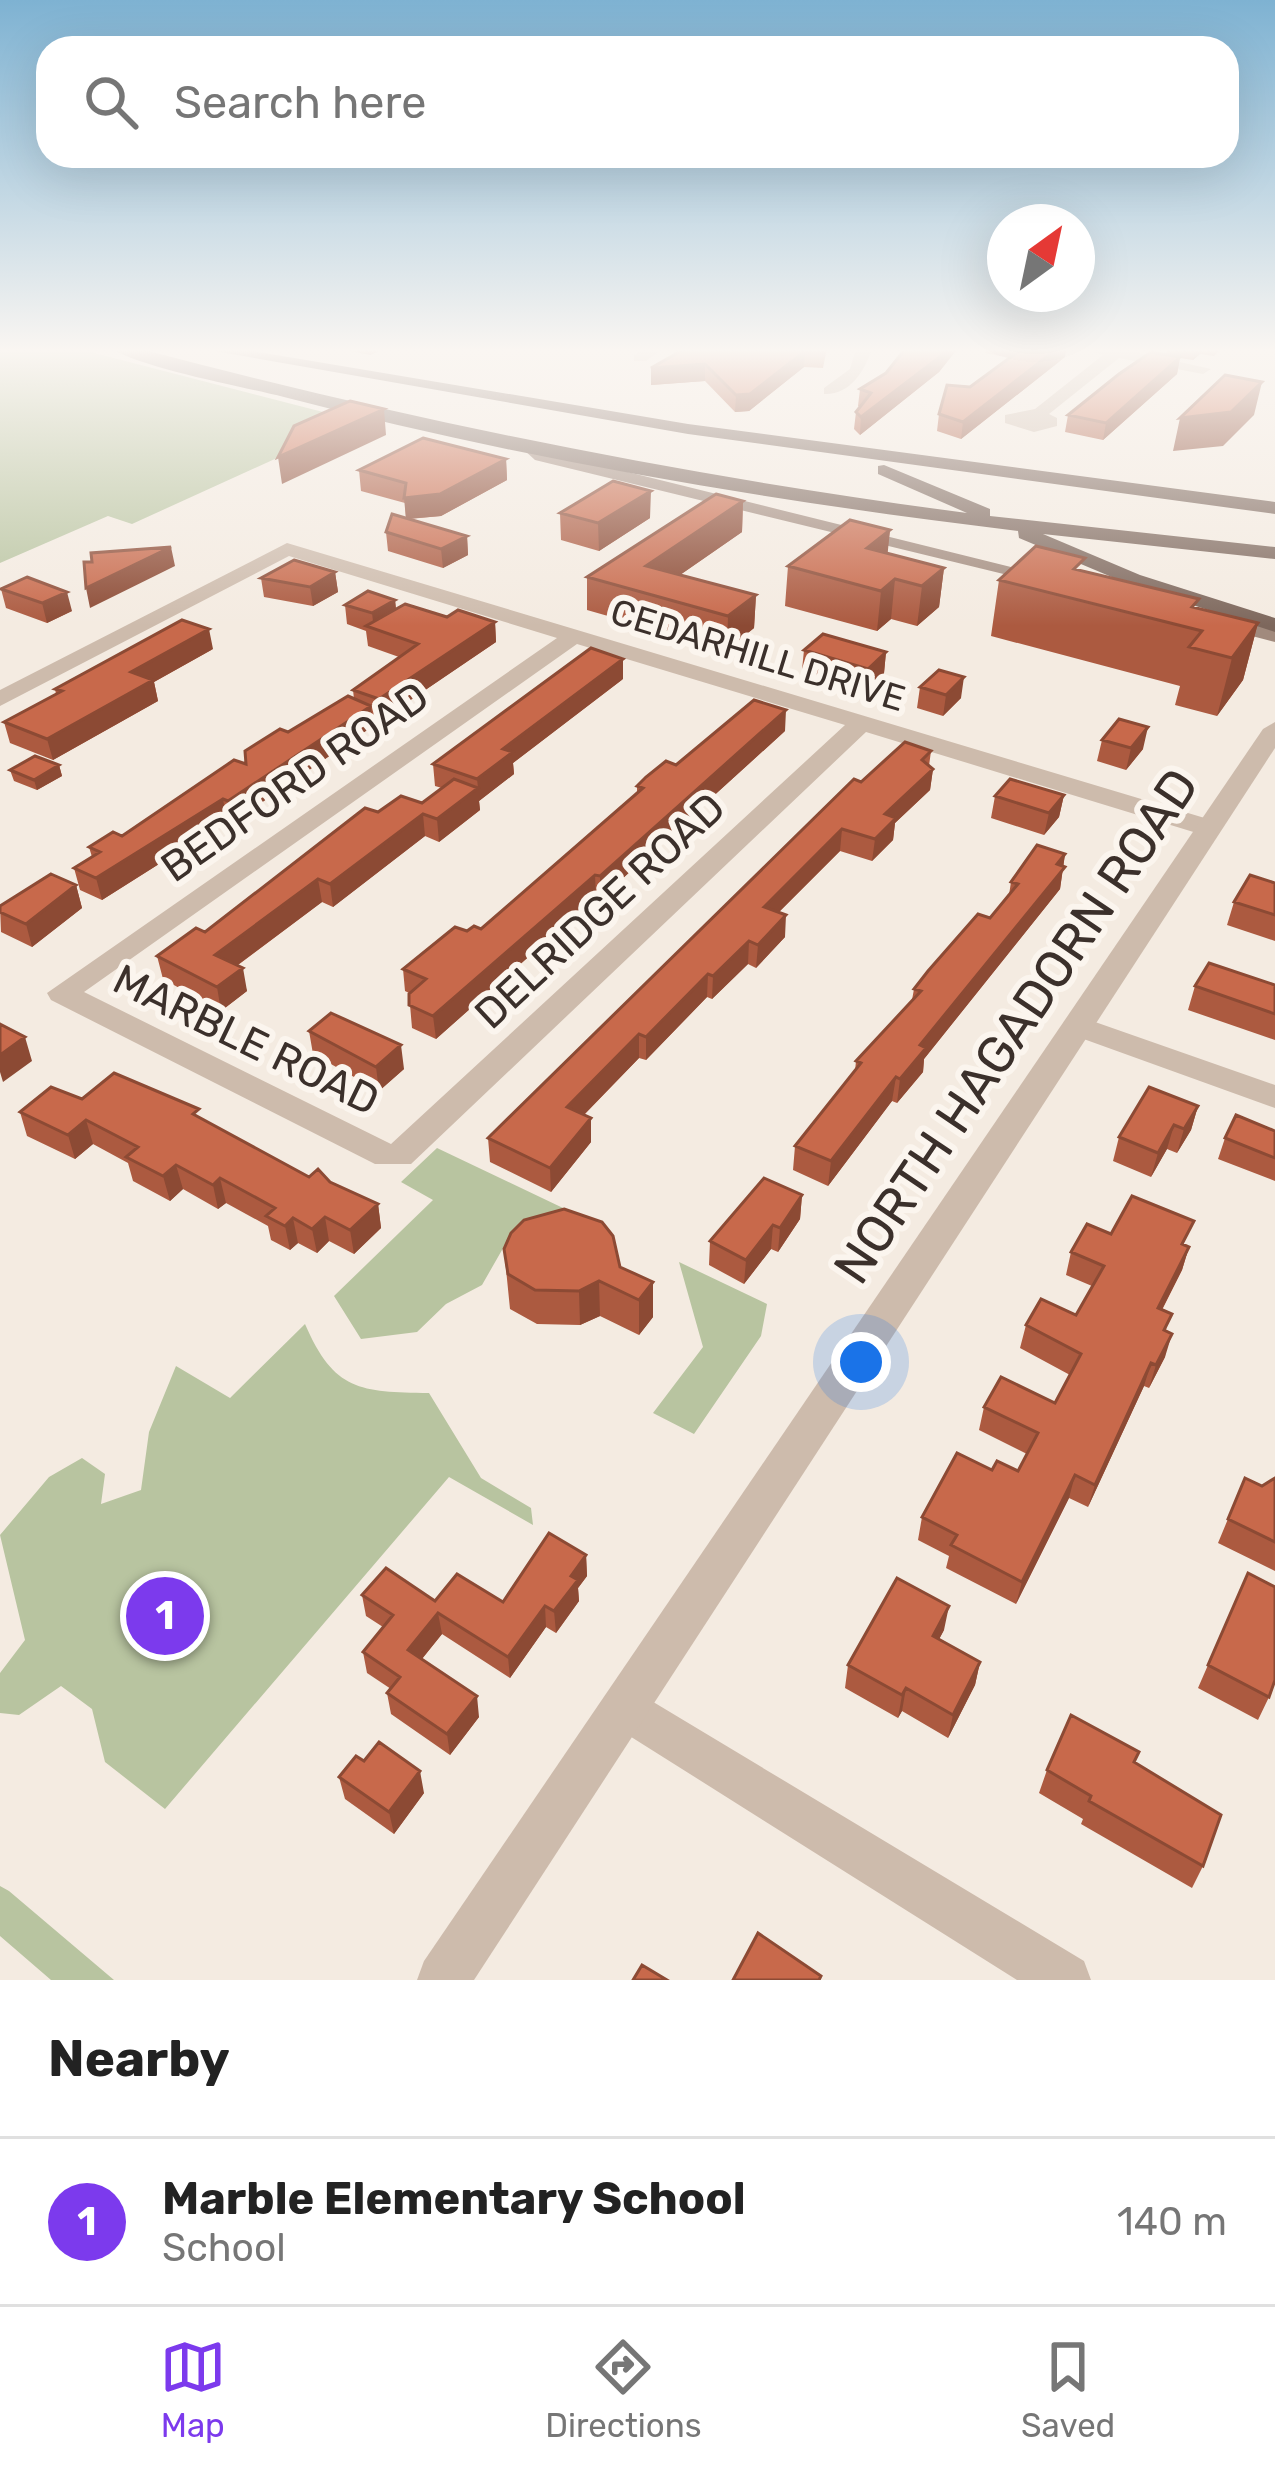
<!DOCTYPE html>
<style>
:root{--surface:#fff;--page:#f2f2f2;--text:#222;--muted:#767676;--line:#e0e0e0;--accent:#7c3aed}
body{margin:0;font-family:Rubik,sans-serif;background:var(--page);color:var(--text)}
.compass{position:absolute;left:987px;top:204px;width:108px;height:108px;border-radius:50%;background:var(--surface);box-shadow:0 12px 48px #0002;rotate:33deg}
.you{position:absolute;left:861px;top:1362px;width:42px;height:42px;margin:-30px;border:9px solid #fff;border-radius:50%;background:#1a73e8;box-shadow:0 0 0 18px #1a73e833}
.badge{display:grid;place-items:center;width:78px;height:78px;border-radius:50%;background:var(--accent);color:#fff;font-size:39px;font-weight:700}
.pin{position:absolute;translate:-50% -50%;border:6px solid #fff;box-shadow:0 3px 12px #0006}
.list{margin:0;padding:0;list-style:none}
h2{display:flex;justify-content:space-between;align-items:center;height:156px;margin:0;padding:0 48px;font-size:51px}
h2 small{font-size:39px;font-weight:400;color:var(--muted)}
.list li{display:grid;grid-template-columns:78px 1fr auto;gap:36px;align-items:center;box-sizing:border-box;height:168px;padding:0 48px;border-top:3px solid var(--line)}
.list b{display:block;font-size:45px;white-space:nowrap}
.list p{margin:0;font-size:39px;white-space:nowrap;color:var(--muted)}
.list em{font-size:39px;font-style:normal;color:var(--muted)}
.icon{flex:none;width:66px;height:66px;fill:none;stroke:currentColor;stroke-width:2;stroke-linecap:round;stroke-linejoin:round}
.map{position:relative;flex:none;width:1275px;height:1980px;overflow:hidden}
.search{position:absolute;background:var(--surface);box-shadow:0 12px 48px #0002;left:36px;right:36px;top:36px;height:132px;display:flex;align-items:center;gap:30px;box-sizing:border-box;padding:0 42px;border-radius:36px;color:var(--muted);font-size:45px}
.sheet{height:324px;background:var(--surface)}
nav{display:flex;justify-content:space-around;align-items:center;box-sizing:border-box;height:168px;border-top:3px solid var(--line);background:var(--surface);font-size:33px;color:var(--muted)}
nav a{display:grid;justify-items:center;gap:6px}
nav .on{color:var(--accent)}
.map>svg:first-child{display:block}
.green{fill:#b8c4a0}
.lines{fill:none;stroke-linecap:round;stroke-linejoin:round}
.minor{fill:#cdbbac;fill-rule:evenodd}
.tertiary{fill:#cdbbac;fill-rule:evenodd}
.secondary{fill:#a18a7d;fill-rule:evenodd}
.primary{fill:#7d675c;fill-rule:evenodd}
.wall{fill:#ac5a40}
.shaded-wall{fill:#8c4a34}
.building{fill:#c8694b;stroke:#8c4a34;stroke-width:3}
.labels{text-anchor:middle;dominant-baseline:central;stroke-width:12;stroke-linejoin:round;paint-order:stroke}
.far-street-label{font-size:36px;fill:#3b302b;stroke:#fbf5ee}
.street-label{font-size:42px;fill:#3b302b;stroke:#fbf5ee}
.near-street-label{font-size:51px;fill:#3b302b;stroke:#fbf5ee}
</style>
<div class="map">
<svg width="1275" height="1980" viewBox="0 0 1275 1980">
<rect width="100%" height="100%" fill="#f4ebe1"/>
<!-- green -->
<path class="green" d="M0 348H75L358 421 132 524 108 516 0 563Z
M437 1148 584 1218 510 1236 482 1285 446 1304 417 1332 361 1339 334 1296 433 1200 401 1182Z
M679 1262 767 1304 761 1336 694 1434 653 1413 703 1347Z
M305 1324C334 1391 360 1392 429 1393L481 1478 531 1508 533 1525 449 1477 165 1809 105 1762 92 1709 61 1686 19 1715 0 1713V1673L25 1640 0 1535 49 1477 82 1458 105 1474 101 1504 141 1490 149 1432 176 1366 230 1398Z
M0 1886 9 1891 114 1980H51L0 1936Z"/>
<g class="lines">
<!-- minor -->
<path class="minor" d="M644 348H663L646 361H634V355Z
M856 348H872C865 371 850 395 824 394V388L850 369Z
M1082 348H1117L1211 369 1203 374 1119 358 1049 414 1057 418V426L1034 432 1005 423V415L1035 409 1103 355Z
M287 543 1218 822 1222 828 1209 836 1200 834 866 732 411 1164H375L51 1000 47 993 557 638 289 556 0 706V690ZM577 644 845 725 391 1144 84 992Z
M1078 1016 1275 1085V1108L1067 1033 1063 1026Z
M625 1685 1084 1961 1091 1980H1017L609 1723 602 1707 609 1691Z"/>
<!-- tertiary -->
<path class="tertiary" d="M1275 722V748L474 1980H417L424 1961 1263 729Z"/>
<!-- secondary -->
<path class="secondary" d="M532 444 547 452 1059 579 1049 585 535 460 523 449Z
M1218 614 1275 628V642L1210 625V615Z"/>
<!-- primary -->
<path class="primary" d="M110 348H137C411 421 686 476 967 513L878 474V466L884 465 990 509V516L1275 547V559L1043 534 1140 575 1275 618V632L1126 583 1019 538 1018 531C771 501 525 460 284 397 240 386 145 369 110 348Z
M197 348H235L688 424 1275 502V514L688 434Z"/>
</g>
<!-- wall -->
<path class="wall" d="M334 348H386L370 355Z
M827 348 823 368 804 367 749 411 735 412 705 381 651 385V368Z
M906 348H958L939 372 860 435 854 429 856 412 860 407 858 406 860 389 886 373Z
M986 348H1019L1018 352 1023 348H1066L1065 357 961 439 937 431 939 414 970 387 1010 358 985 353Z
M1152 348H1222L1214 356 1200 354 1193 360 1180 358 1177 374 1103 440 1065 432 1068 415 1166 354 1167 351Z
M506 459 507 480 441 516 409 519 467 536 468 555 443 568 388 551 386 532 406 518 405 503 361 491 359 470Z
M743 501 742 532 680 575 756 595 754 628 727 650 587 610V577Z
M560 513 650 518 599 551 561 540Z
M890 530 887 553 944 568 939 607 917 626 891 619 877 631 785 606 788 566Z
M1082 571 1197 608 1258 623 1243 680 1217 716 1175 705 1180 686 991 636 999 580Z
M335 572 338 592 313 606 264 597 261 578Z
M1 589 72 611 47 623 6 608Z
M395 600 396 609 495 622 496 642 381 720 372 716 373 726 232 823 227 821 102 900 80 890 74 868 92 857 89 847 122 836 246 764 288 732 354 699 353 690 399 657 368 646 366 631 347 624 345 605Z
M213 649 154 682 158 701 53 760 10 743 4 722 56 694 55 689Z
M804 650 886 652 884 673 866 689 802 670Z
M623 679 513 763 514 774 479 801 480 810 439 842 425 836 333 907 322 902 238 965 247 991 221 1011 163 979 157 956 205 932 378 812 422 803 442 788 435 786 433 764Z
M920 687 961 698 943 716 917 708Z
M785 731 600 899 596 897 436 1039 412 1028 409 993 405 991 403 969 467 931 481 929 637 794V786L676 765Z
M1102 740 1143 749 1126 770 1097 761Z
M931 751 929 766 933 769 930 790 895 823 893 840 872 861 840 851 779 912 785 937 756 968 748 964 712 999 707 997 646 1060 639 1058 584 1115 591 1142 551 1192 490 1162 488 1138 861 782Z
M59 765 62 776 37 790 14 781 10 770Z
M1064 795 1059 817 1044 835 991 818 995 796Z
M1065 854 1060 889 924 1059 923 1072 897 1103 892 1101 828 1186 793 1170 795 1146 855 1071 856 1061 912 1000 914 989 990 918 1009 895 1011 882Z
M1275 883V941L1227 925 1234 902Z
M76 885 82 908 32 947 1 932 0 906Z
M1275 985V1040L1188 1010 1195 986Z
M309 1031 404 1069 379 1091 313 1054Z
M82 1099 201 1118 309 1177 330 1182 378 1204 381 1228 354 1254 329 1241 317 1253 298 1243 290 1250 271 1240 268 1226 226 1203 218 1209 183 1189 170 1201 133 1181 128 1163 93 1144 75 1159 27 1136 20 1112Z
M1198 1106 1191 1130 1177 1153 1167 1149 1151 1177 1113 1161 1119 1137Z
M1275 1131V1181L1218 1159 1225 1138Z
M802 1195 800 1219 778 1252 771 1249 744 1284 709 1265 710 1241Z
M1111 1234 1189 1247 1182 1270 1162 1310 1167 1332 1165 1357 1149 1388 1144 1386 1088 1507 1069 1498 1016 1604 946 1568 949 1556 918 1540 922 1517 992 1470 1018 1471 1027 1454 979 1430 984 1407 1055 1403 1070 1375 1020 1348 1026 1325 1076 1315 1092 1286 1066 1275 1071 1252Z
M504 1249 620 1267 653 1282V1317L639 1335 600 1316 580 1325 537 1324 510 1309Z
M1245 1478 1262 1486 1275 1478V1571L1218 1543Z
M586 1555 587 1576 578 1588 579 1601 556 1633 546 1627 510 1678 442 1634 422 1659 479 1717 450 1755 391 1714 387 1693 391 1689 367 1673 363 1652 383 1627 366 1616 362 1595 435 1601 503 1602Z
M1248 1573 1269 1697 1258 1720 1198 1688Z
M944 1630 939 1639 980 1662 975 1685 948 1738 902 1711 898 1718 845 1688 848 1665Z
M364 1761 424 1793 394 1834 345 1799 339 1777Z
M1134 1762 1203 1866 1192 1888 1081 1824 1083 1819 1039 1793 1047 1770Z"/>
<!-- shaded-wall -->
<path class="shaded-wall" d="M369 348H386L370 355Z
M947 348H958L939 372 860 435 861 417Z
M1058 348H1066L1065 357 961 439 963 422Z
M1196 348H1202L1200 354 1193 360Z
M805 351 804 367 749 411 735 412 736 395Z
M1180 357 1177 374 1103 440 1106 423Z
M705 364V381L651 385V368Z
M1262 382 1254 415 1223 446 1173 451 1180 418Z
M384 409 386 435 282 484 278 457Z
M506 459 507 480 441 516 406 519 404 498Z
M651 491 650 518 599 551 598 523Z
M743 501 742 532 651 595 646 566Z
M890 530 886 569 867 548Z
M467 536 468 555 443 568 441 549Z
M171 547 175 566 90 608 86 588Z
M944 568 939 607 917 626 922 586Z
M335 572 338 592 313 606 310 587Z
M895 579 891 619 877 631 881 591Z
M67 592 72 611 47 623 42 603Z
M756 595 754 628 727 650 728 616Z
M395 600 397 620 374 629 372 613Z
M495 622 496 642 381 720 379 699Z
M1258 623 1243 680 1217 716 1232 658Z
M209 629 213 649 154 682 158 701 53 760 47 739 131 672Z
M886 652 884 673 866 689 868 669Z
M623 659V679L513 763 514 774 479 801 480 810 439 842 437 819 478 788 477 779 503 749Z
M964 677 961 698 943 716 946 695Z
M371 706 373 726 232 823 228 801Z
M786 710 785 731 600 899V876Z
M1148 727 1143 749 1126 770 1131 748Z
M59 765 62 776 37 790 34 780Z
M933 769 930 790 895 823 893 840 872 861 875 839 885 814Z
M1064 795 1059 817 1044 835 1049 813Z
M223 799 227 821 102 900 96 878Z
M423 814 425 836 333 907 330 884Z
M842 829 840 851 762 929 764 907Z
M1065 854 1060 889 924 1059 923 1072 897 1103 900 1079 920 1045Z
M595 875 596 897 436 1039 433 1016Z
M318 879 322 902 220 978 215 955Z
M76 885 82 908 32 947 26 924Z
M786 915 785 937 756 968 758 945Z
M749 941 748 964 712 999 713 976Z
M243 968 247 991 221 1011 217 987Z
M708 974 707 997 646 1060V1037Z
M639 1034V1058L568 1131 567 1107Z
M25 1037 32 1061 3 1082 0 1072V1055Z
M401 1045 404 1069 379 1091 376 1067Z
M896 1077 892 1101 828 1186 831 1161Z
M1198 1106 1191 1130 1177 1153 1184 1129Z
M591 1118V1142L551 1192 550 1168Z
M86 1120 93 1144 75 1159 68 1135Z
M1174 1125 1167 1149 1151 1177 1158 1153Z
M176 1165 183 1189 170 1201 163 1176Z
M220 1178 226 1203 218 1209 213 1185Z
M802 1195 800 1219 778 1252 780 1228Z
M378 1204 381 1228 354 1254 350 1230Z
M325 1217 329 1241 317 1253 312 1229Z
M293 1218 298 1243 290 1250 285 1226Z
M773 1225 771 1249 744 1284 746 1260Z
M1189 1247 1182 1270 1151 1331 1158 1308Z
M599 1281 600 1316 580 1325 579 1291Z
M653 1282V1317L639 1335V1300Z
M1172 1334 1165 1357 1149 1388 1156 1365Z
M1151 1363 1144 1386 1088 1507 1095 1485Z
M1075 1475 1069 1498 1016 1604 1022 1582Z
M586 1555 587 1576 578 1588 579 1601 556 1633 554 1611 571 1576Z
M545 1606 546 1627 510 1678 508 1657Z
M949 1606 944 1630 928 1660 933 1636Z
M438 1613 442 1634 412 1671 408 1650Z
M980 1662 975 1685 948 1738 953 1715Z
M906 1688 902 1711 898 1718 902 1695Z
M477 1696 479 1717 450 1755 447 1734Z
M420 1771 424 1793 394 1834 389 1812Z"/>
<!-- building -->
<path class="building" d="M686 348H825L824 352 805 351 750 394 736 395 705 364 651 368Z
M906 348H947L941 356 861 417 856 412 871 393 860 389 886 373Z
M1023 348H1058L963 422 939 414 947 385 970 387Z
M1151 352 1180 357 1106 423 1068 415 1119 374Z
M1225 375 1262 382 1231 412 1180 418Z
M350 401 384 409 278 457 294 426Z
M423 438 506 459 440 494 404 498 406 483 359 470Z
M613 481 651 491 598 523 560 513Z
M716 494 743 501 646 566 756 595 728 616 587 577Z
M392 514 467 536 441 549 386 532Z
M850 520 890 530 867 548 944 568 922 586 895 579 881 591 788 566Z
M1036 546 1085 558 1074 569 1199 599 1192 607 1258 623 1232 658 1189 647 1202 631 999 580Z
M171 547 86 588 84 562H92L91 553Z
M294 560 335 572 310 587 261 578Z
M27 577 67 592 42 603 1 589Z
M368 591 395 600 372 613 345 605Z
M405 604 447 617 458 610 495 622 379 699 353 690 418 644 366 626Z
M182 620 209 629 131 672 153 680 47 739 4 722 62 691 55 689Z
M823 634 886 652 868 669 804 650Z
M591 648 623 659 503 749 513 752 477 779 433 764Z
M939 670 964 677 946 695 920 687Z
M348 696 371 706 228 801 223 799 96 878 74 868 100 852 89 847 113 832 122 836 234 760 246 764 245 751 280 729 288 732Z
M754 700 786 710 600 876 595 875 433 1016 409 1005V994L426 979 403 969 455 927 467 931 474 926 481 929 643 788 637 786 646 777 666 761 676 765Z
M1119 719 1148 727 1131 748 1102 740Z
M905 742 931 751 922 760 933 769 885 814 896 818 875 839 842 829 764 907 786 915 758 945 749 941 713 976 708 974 646 1037 639 1034 567 1107 591 1118 550 1168 488 1138 854 779 861 782Z
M35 756 59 765 34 780 10 770Z
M454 779 478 788 437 819 423 814 330 884 318 879 215 955 243 968 217 987 157 956 196 928 205 932 365 808 378 812 401 796 422 803Z
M1010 779 1064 795 1049 813 995 796Z
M1037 845 1065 854 1057 864 1065 867 920 1045 926 1048 900 1079 896 1077 831 1161 795 1146 861 1063 856 1061 921 991 914 989 928 971 978 914 990 918 1018 884 1011 882Z
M51 874 76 885 26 924 0 912V906Z
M1250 875 1275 883V915L1234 902Z
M1209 963 1275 985V1014L1195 986Z
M331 1013 401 1045 376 1067 309 1031Z
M0 1024 25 1037 0 1055Z
M114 1073 199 1109 193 1114 309 1177 318 1169 330 1182 378 1204 350 1230 325 1217 312 1229 293 1218 285 1226 266 1216 275 1208 220 1178 213 1185 176 1165 163 1176 126 1157 138 1147 86 1120 68 1135 20 1112 51 1087 82 1099Z
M1149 1087 1198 1106 1184 1129 1174 1125 1158 1153 1119 1137Z
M1236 1115 1275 1131V1158L1225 1138Z
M764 1178 802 1195 780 1228 773 1225 746 1260 710 1241Z
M1132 1196 1194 1221 1182 1244 1189 1247 1158 1308 1172 1314 1164 1330 1172 1334 1156 1365 1151 1363 1095 1485 1075 1475 1022 1582 951 1545 957 1535 922 1517 957 1453 992 1470 997 1461 1018 1471 1038 1433 984 1407 1001 1377 1055 1403 1081 1354 1026 1325 1041 1299 1076 1315 1104 1266 1071 1252 1087 1224 1111 1234Z
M564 1209 602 1222 613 1236 620 1267 653 1282 639 1300 599 1281 579 1291 535 1290 508 1274 504 1249 511 1233 524 1220Z
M1245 1478 1262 1486 1275 1478V1542L1228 1519Z
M549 1533 586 1555 571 1576 578 1580 554 1611 545 1606 508 1657 438 1613 408 1650 477 1696 447 1734 387 1693 400 1677 363 1652 393 1615 362 1595 386 1568 435 1601 457 1574 503 1602Z
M1248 1573 1275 1587V1680L1269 1697 1208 1665Z
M897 1578 949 1606 933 1636 980 1662 953 1715 906 1688 902 1695 848 1665Z
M1071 1715 1139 1752 1134 1762 1221 1815 1203 1866 1089 1801 1091 1796 1047 1770Z
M379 1742 420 1771 389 1812 339 1777 356 1756 364 1761Z
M758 1933 821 1976 819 1980H733Z
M642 1965 667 1980H633Z"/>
<!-- sky -->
<linearGradient id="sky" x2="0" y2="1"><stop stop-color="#7eb2d2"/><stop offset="0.56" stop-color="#faf6f2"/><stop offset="1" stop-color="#faf6f2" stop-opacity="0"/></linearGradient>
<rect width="1275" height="626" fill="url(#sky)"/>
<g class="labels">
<!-- far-street labels -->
<g class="far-street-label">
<text transform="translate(758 655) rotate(17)">CEDARHILL DRIVE</text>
</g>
<!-- street labels -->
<g class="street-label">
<text transform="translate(295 782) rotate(-35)">BEDFORD ROAD</text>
<text transform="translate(600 911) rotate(-43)">DELRIDGE ROAD</text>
<text transform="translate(246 1040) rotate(26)">MARBLE ROAD</text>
</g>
<!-- near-street labels -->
<g class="near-street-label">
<text transform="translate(1016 1026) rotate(-56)">NORTH HAGADORN ROAD</text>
</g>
</g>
</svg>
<svg class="compass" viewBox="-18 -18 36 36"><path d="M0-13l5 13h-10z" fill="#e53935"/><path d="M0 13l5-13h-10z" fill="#767676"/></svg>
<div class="you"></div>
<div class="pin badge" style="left:165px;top:1616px">1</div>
<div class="search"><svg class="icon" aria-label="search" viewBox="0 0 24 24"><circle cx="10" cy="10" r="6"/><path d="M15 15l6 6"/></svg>Search here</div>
</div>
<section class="sheet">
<h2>Nearby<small></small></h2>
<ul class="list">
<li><span class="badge">1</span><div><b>Marble Elementary School</b><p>School</p></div><em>140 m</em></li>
</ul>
</section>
<nav>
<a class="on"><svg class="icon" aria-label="map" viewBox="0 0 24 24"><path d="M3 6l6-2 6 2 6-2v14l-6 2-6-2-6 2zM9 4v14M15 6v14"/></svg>Map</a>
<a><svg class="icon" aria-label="directions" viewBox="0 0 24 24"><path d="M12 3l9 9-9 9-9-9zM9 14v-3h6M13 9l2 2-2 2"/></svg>Directions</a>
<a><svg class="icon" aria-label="saved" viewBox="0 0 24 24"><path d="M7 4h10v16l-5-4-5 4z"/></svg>Saved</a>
</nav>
